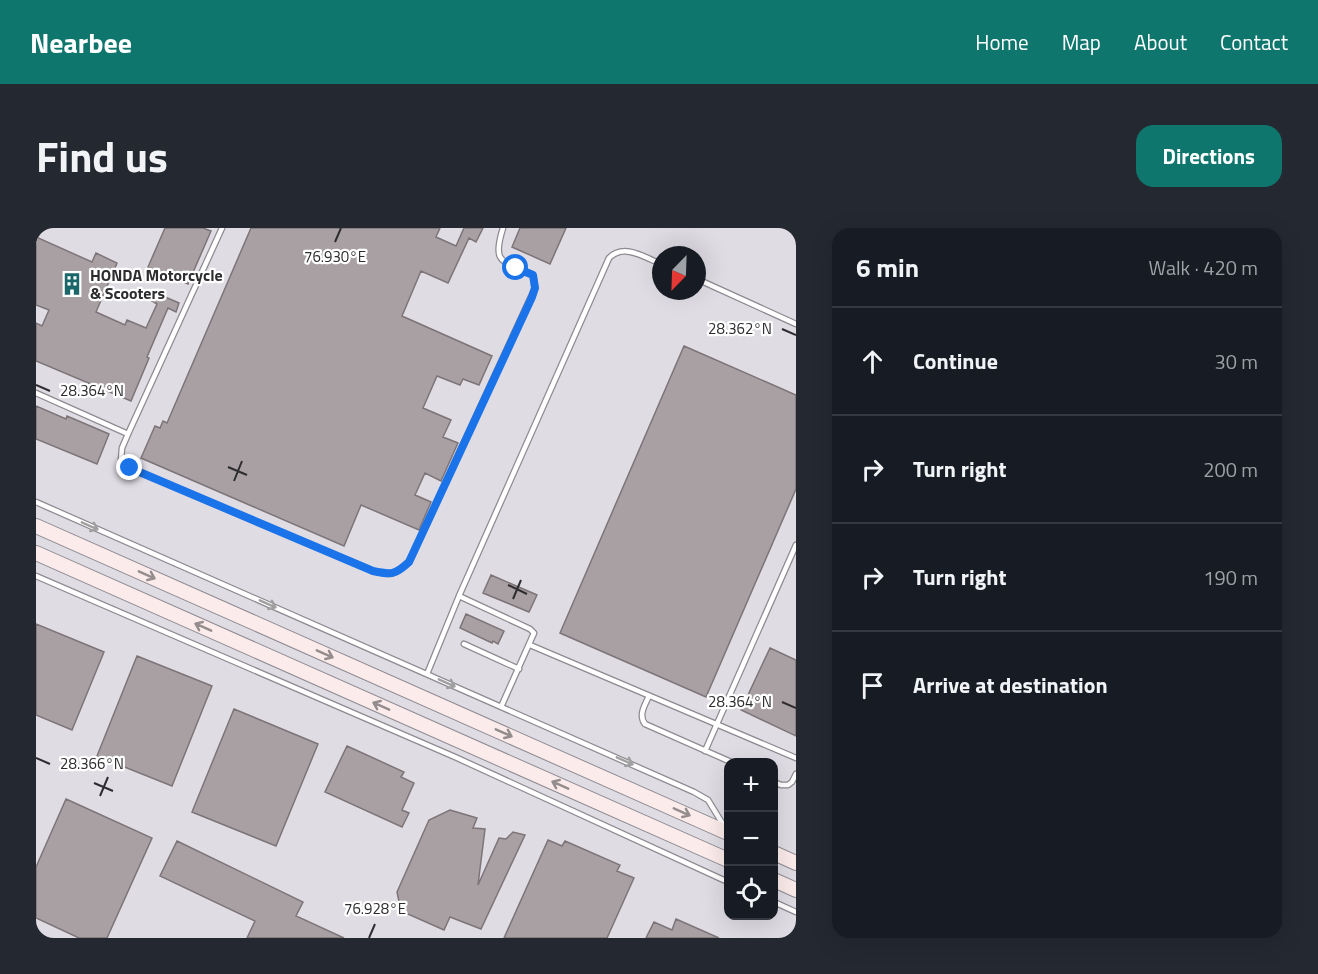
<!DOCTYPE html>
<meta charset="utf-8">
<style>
:root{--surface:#171b24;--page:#242831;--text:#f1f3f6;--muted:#9ea1a6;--line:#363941;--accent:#0f766e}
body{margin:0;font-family:"Titillium Web",sans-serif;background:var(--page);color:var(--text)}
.controls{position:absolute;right:18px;bottom:18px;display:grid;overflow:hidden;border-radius:12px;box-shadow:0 6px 24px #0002}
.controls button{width:54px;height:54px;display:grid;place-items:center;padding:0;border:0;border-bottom:2px solid var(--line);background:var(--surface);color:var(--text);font:30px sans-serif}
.compass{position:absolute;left:616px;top:18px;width:54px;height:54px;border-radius:50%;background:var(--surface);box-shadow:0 6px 24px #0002;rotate:203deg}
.stop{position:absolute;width:18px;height:18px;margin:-14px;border:4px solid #1a73e8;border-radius:50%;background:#fff}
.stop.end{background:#1a73e8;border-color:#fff;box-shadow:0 2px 6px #0008}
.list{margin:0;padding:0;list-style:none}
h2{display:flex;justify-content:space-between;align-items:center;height:78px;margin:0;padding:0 24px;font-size:26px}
h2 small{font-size:20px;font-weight:400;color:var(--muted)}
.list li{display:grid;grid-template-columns:39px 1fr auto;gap:18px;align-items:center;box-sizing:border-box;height:108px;padding:0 24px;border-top:2px solid var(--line)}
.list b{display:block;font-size:22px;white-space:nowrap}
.list em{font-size:20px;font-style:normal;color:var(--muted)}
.icon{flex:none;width:33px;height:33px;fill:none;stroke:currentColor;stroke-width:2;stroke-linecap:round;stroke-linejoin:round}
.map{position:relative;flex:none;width:760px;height:710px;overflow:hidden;border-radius:18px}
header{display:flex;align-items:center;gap:36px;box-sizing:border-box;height:84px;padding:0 30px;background:var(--accent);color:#fff}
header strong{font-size:28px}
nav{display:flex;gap:33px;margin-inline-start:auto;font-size:21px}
.intro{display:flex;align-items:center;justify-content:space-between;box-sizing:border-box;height:144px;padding:0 36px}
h1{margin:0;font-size:42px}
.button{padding:15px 27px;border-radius:18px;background:var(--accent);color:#fff;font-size:21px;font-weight:700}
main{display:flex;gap:36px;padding:0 36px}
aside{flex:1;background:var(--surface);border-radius:18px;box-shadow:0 6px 24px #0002}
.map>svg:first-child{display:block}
.building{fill:#a9a0a4;stroke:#7d7478;stroke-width:1.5}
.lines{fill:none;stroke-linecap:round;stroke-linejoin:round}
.lane-casing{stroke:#8e8a91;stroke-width:7}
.secondary-casing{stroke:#8e8a91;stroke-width:16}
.lane{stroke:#fff;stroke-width:4.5}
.secondary{stroke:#fbeceb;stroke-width:14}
.oneway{stroke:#a0a0a1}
.oneway2{stroke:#948c8d}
.route{stroke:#1a73e8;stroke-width:8}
.ticks{fill:none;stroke:#2d2c2f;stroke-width:2}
.labels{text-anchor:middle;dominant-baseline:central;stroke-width:4.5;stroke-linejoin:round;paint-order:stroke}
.poi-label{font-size:16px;font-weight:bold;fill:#2d2c2f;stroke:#fff;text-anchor:start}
.ticks-label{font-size:15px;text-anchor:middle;fill:#2d2c2f;stroke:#fff;stroke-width:4.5;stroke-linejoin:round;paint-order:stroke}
</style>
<header>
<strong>Nearbee</strong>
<nav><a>Home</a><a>Map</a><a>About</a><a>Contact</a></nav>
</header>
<div class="intro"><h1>Find us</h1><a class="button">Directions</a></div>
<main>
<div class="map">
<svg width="760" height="710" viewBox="0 0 760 710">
<rect width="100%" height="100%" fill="#e0dce4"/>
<!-- building -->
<path class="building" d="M129 0H167L175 3 152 56 112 39Z
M215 0H404L400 9 420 18 428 0H447L440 14 433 10 412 55 385 43 366 88 456 128 443 157 427 151 424 157 401 148 387 180 415 192 407 209 422 215 405 253 389 245 379 267 395 274 383 302 325 277 308 318 105 230 119 198 124 200 127 193 131 195Z
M484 0H530L514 36 476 19Z
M0 9 56 34 60 25 81 35 60 84 89 97 91 92 110 100 121 76 116 73 120 65 143 75 140 84 132 80 111 129 113 130 95 173 0 133V95L6 98 13 82 0 77Z
M648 118 760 167V261L670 469 524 405Z
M0 178 30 191 31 188 73 206 61 236 0 211Z
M455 347 501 367 493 384 447 365Z
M430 386 468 403 462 416 457 413 456 415 424 400Z
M0 396 68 424 36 502 0 487Z
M734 420 760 432V508L705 482Z
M101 428 176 458 136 558 61 528Z
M198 481 282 516 240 618 156 584Z
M311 518 368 544 365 549 378 555 366 582 373 585 366 599 289 564Z
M30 571 116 610 71 710H43L0 690V639Z
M414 582 441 590 437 600 449 601 442 657 463 610 470 611 477 604 489 607 445 701 414 689 408 702 365 683 361 664 393 592Z
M512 612 526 618 529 613 584 637 581 643 598 650 571 710H468Z
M141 613 267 674 260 688 308 710H211L219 693 124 648Z
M640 691 683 710H610L618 694 636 702Z"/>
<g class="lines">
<!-- lane casing -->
<g class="lane-casing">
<path id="lane" d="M186 0 92 206 86 220 85 232 94 240 337 343C355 348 359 347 373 334L499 60 497 47C468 32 455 38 467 0
M661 51 760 96
M0 165 92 206
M0 274 658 564 672 572 688 598
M0 348 419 529 692 654
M428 416 483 441
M494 417 760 530
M391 446 423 368
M613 468C609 477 602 487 609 496L695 534
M465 479 498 405 494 401 423 368 573 30C588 15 608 29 625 36
M669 523 760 317
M738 554 745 557H752L756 554 760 546
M738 674 760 684"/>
</g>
<!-- secondary casing -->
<g class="secondary-casing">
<path id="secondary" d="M0 298 692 605
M0 325 692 632
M738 625 760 635
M738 652 760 662"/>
</g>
<!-- lane -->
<use href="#lane" class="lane"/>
<!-- secondary -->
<use href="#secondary" class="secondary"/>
</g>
<!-- one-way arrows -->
<defs><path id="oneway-shaft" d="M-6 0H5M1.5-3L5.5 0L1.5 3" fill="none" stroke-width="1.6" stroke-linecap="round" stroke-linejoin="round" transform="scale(1.5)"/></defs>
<g class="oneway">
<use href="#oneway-shaft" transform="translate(54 298) rotate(24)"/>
<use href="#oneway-shaft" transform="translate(232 376) rotate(24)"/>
<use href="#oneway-shaft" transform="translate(411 455) rotate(24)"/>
<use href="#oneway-shaft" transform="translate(589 533) rotate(24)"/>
</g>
<g class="oneway2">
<use href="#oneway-shaft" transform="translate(111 347) rotate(24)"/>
<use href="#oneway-shaft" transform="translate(167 399) rotate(-156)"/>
<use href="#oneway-shaft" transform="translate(289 426) rotate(24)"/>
<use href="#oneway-shaft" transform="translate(345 478) rotate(-156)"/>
<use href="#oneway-shaft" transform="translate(468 505) rotate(24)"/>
<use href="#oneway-shaft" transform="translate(524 557) rotate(-156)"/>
<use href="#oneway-shaft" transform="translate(646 584) rotate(24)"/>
</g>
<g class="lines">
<!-- route -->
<path class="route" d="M94 240 337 343C355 347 359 347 373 334L496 69 499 60 497 47 480 40"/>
</g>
<!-- ticks -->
<path class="ticks" d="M299 14 305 0M746 101 760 107M0 157 14 163M192 239 211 247M198 253 206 233M472 357 491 366M477 371 485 352M746 474 760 480M0 530 14 536M58 555 77 563M64 568 72 549M333 710 339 696"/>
<!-- icons -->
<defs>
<g id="building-bare" transform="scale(1.8)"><path d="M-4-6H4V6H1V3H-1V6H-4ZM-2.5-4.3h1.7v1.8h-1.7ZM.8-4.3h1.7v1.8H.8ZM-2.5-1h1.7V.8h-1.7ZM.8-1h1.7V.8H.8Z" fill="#1a6769" stroke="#fff" stroke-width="2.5" paint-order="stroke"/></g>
</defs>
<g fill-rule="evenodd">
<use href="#building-bare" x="36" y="56"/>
</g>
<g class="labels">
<!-- poi labels -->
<g class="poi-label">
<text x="54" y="47">HONDA Motorcycle<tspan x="54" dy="18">&amp; Scooters</tspan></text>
</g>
</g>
<g class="ticks-label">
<text x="299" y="34">76.930°E</text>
<text x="704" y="106">28.362°N</text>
<text x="56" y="168">28.364°N</text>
<text x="704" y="479">28.364°N</text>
<text x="56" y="541">28.366°N</text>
<text x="339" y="686">76.928°E</text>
</g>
</svg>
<div class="controls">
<button>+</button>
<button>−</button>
<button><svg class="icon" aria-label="locate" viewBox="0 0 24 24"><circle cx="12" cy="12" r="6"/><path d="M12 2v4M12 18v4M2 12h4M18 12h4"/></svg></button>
</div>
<svg class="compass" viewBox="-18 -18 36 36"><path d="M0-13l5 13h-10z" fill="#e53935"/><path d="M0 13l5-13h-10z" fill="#9ea1a6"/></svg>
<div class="stop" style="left:480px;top:40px"></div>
<div class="stop end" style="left:94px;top:240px"></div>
</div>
<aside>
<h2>6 min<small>Walk · 420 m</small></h2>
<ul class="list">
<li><svg class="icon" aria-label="ahead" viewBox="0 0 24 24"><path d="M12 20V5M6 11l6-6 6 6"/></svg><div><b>Continue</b></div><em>30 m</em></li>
<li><svg class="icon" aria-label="right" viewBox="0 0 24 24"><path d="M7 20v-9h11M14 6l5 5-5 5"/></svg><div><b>Turn right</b></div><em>200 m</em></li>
<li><svg class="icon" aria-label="right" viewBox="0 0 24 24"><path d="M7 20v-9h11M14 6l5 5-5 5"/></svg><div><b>Turn right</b></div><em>190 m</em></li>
<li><svg class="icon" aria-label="arrive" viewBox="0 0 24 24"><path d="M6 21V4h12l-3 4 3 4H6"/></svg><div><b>Arrive at destination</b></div></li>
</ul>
</aside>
</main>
